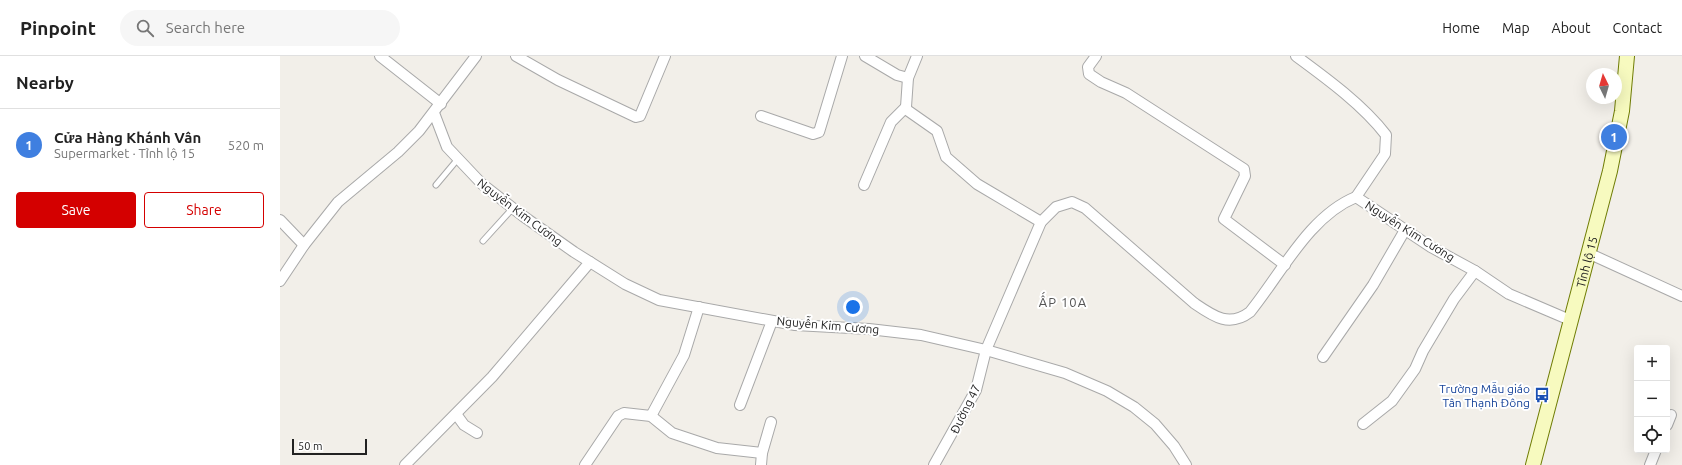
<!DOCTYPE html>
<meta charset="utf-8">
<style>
body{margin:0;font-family:Ubuntu,sans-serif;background:#f6f6f6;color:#222}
.controls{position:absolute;right:12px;bottom:12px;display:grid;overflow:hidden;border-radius:4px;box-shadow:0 4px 16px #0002}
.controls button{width:36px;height:36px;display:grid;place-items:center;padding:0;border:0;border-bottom:1px solid #e0e0e0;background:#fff;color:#222;font:20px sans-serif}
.compass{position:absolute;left:1306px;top:12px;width:36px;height:36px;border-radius:50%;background:#fff;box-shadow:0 4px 16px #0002;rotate:355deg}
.scale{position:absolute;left:12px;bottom:10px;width:75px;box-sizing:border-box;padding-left:4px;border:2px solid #222;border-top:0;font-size:11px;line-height:14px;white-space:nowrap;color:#222;-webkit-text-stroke:3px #fff;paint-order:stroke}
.you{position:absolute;left:573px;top:251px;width:14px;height:14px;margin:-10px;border:3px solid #fff;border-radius:50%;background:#1a73e8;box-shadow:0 0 0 6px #1a73e833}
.badge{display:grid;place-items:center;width:26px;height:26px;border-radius:50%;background:#d40000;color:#fff;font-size:13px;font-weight:700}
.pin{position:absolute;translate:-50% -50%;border:2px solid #fff;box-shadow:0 1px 4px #0006}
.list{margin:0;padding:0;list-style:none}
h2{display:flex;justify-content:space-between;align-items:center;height:52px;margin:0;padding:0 16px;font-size:17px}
h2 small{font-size:13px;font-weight:400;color:#767676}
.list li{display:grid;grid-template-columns:26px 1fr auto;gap:12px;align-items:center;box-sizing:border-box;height:72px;padding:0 16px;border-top:1px solid #e0e0e0}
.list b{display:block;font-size:15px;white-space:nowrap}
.list p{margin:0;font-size:13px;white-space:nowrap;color:#767676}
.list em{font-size:13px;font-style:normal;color:#767676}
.actions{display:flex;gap:8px;padding:12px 16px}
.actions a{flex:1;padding:9px 0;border:1px solid #d40000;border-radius:4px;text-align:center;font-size:14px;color:#d40000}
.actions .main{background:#d40000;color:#fff}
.icon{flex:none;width:22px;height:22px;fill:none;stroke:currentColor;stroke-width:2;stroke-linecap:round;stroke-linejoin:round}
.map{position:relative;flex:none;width:1402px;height:409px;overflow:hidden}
header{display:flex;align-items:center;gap:24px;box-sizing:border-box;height:56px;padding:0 20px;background:#fff;border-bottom:1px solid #e0e0e0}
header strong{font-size:19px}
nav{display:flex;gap:22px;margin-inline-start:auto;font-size:14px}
.search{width:280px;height:36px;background:#f6f6f6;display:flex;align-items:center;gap:10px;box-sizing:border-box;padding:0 14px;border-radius:22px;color:#767676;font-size:15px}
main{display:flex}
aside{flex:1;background:#fff}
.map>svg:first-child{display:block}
</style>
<header>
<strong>Pinpoint</strong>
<div class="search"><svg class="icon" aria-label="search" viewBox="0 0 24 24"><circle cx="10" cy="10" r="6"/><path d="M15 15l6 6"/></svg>Search here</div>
<nav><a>Home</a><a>Map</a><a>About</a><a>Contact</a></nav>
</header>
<main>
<aside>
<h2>Nearby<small></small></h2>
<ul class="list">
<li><span class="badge" style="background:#3f7fe0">1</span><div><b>Cửa Hàng Khánh Vân</b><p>Supermarket · Tỉnh lộ 15</p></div><em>520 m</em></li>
</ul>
<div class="actions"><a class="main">Save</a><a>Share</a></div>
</aside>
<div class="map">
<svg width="1402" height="409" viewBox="0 0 1402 409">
<rect width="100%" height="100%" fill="#f2efe9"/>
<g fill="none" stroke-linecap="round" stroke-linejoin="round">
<defs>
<g id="service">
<path d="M156 129 177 104"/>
<path d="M203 185 233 152"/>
</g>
<g id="minor">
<path d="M100 0 161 48"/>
<path d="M236 0 278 24 356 61 360 60 385 0"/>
<path d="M585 0 617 19 628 22"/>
<path d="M637 0 628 22 626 51 627 54 657 75 666 101 697 128 761 166"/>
<path d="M816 0 808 11 809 18 821 26 846 37 964 113 965 120 944 163 1005 209"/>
<path d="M1016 0C1046 22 1083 49 1106 79L1105 98 1076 141 1151 191 1195 215 1229 238 1290 264"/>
<path d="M154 57 167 91 202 128 243 160 294 196 345 228 379 244 515 269 589 273 641 279 706 294 785 317 827 335 854 351 875 368 894 390 906 409"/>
<path d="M481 60 533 78 539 76 562 0"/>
<path d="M584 129 611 66 626 51"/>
<path d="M0 164 24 189"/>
<path d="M1308 197 1402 240"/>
<path d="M0 225 24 189 58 146 118 96 139 75 196 0"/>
<path d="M1043 301 1093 229 1125 174"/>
<path d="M460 349 492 265"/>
<path d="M176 358 184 369 197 377"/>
<path d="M371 360 404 299 419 251"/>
<path d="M1083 368 1112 345 1135 313 1143 295 1174 243 1195 215"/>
<path d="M1387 369 1391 359"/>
<path d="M125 409 212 321 310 206"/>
<path d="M305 409 338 360 344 357 371 360 392 377 437 392 482 397"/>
<path d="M481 409 482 397 491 366"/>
<path d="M654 409 696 334 706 294 761 166 776 151 792 146 805 152 914 247C933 260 949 272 970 256 1001 218 1029 160 1076 141"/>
<path d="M1370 409 1376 394"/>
</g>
<g id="secondary">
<path id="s1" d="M1253 409 1330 115 1342 55 1347 0"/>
</g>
</defs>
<use href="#service" stroke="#a9a9a9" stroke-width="7"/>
<use href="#minor" stroke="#a9a9a9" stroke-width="12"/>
<use href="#secondary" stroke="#707d05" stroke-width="16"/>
<use href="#service" stroke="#fff" stroke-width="5"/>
<use href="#minor" stroke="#fff" stroke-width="10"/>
<use href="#secondary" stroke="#f7fabf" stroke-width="14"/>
</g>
<defs>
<symbol id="bus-bare" viewBox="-9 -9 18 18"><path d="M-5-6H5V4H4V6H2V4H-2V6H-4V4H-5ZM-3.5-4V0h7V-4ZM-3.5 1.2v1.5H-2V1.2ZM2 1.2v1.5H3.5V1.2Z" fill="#1a4fb4" stroke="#fff" stroke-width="2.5" paint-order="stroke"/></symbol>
</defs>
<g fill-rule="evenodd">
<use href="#bus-bare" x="1251" y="328" width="22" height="22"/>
</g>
<g text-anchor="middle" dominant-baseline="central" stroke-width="4" stroke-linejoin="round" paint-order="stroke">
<g font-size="12" fill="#222" stroke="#fff">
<text transform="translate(240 156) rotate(37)">Nguyễn Kim Cương</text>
<text transform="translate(1130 175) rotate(32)">Nguyễn Kim Cương</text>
<text stroke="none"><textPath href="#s1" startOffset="210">Tỉnh lộ 15</textPath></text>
<text transform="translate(548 269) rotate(5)">Nguyễn Kim Cương</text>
<text transform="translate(685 353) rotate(-64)">Đường 47</text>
</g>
<g font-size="12" fill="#164399" stroke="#fff" text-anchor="end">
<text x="1250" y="332">Trường Mẫu giáo<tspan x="1250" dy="14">Tân Thạnh Đông</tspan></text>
</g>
<g font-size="13" letter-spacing="1" fill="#555" stroke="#fff">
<text x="783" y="246">ẤP 10A</text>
</g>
</g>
</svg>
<div class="controls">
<button>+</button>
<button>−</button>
<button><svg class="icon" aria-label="locate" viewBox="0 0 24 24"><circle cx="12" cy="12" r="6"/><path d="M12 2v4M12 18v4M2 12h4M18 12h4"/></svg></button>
</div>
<svg class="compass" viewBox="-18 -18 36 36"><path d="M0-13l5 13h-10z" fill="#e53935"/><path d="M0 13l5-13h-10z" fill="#767676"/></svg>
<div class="scale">50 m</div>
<div class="you"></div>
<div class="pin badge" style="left:1334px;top:81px;background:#3f7fe0">1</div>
</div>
</main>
